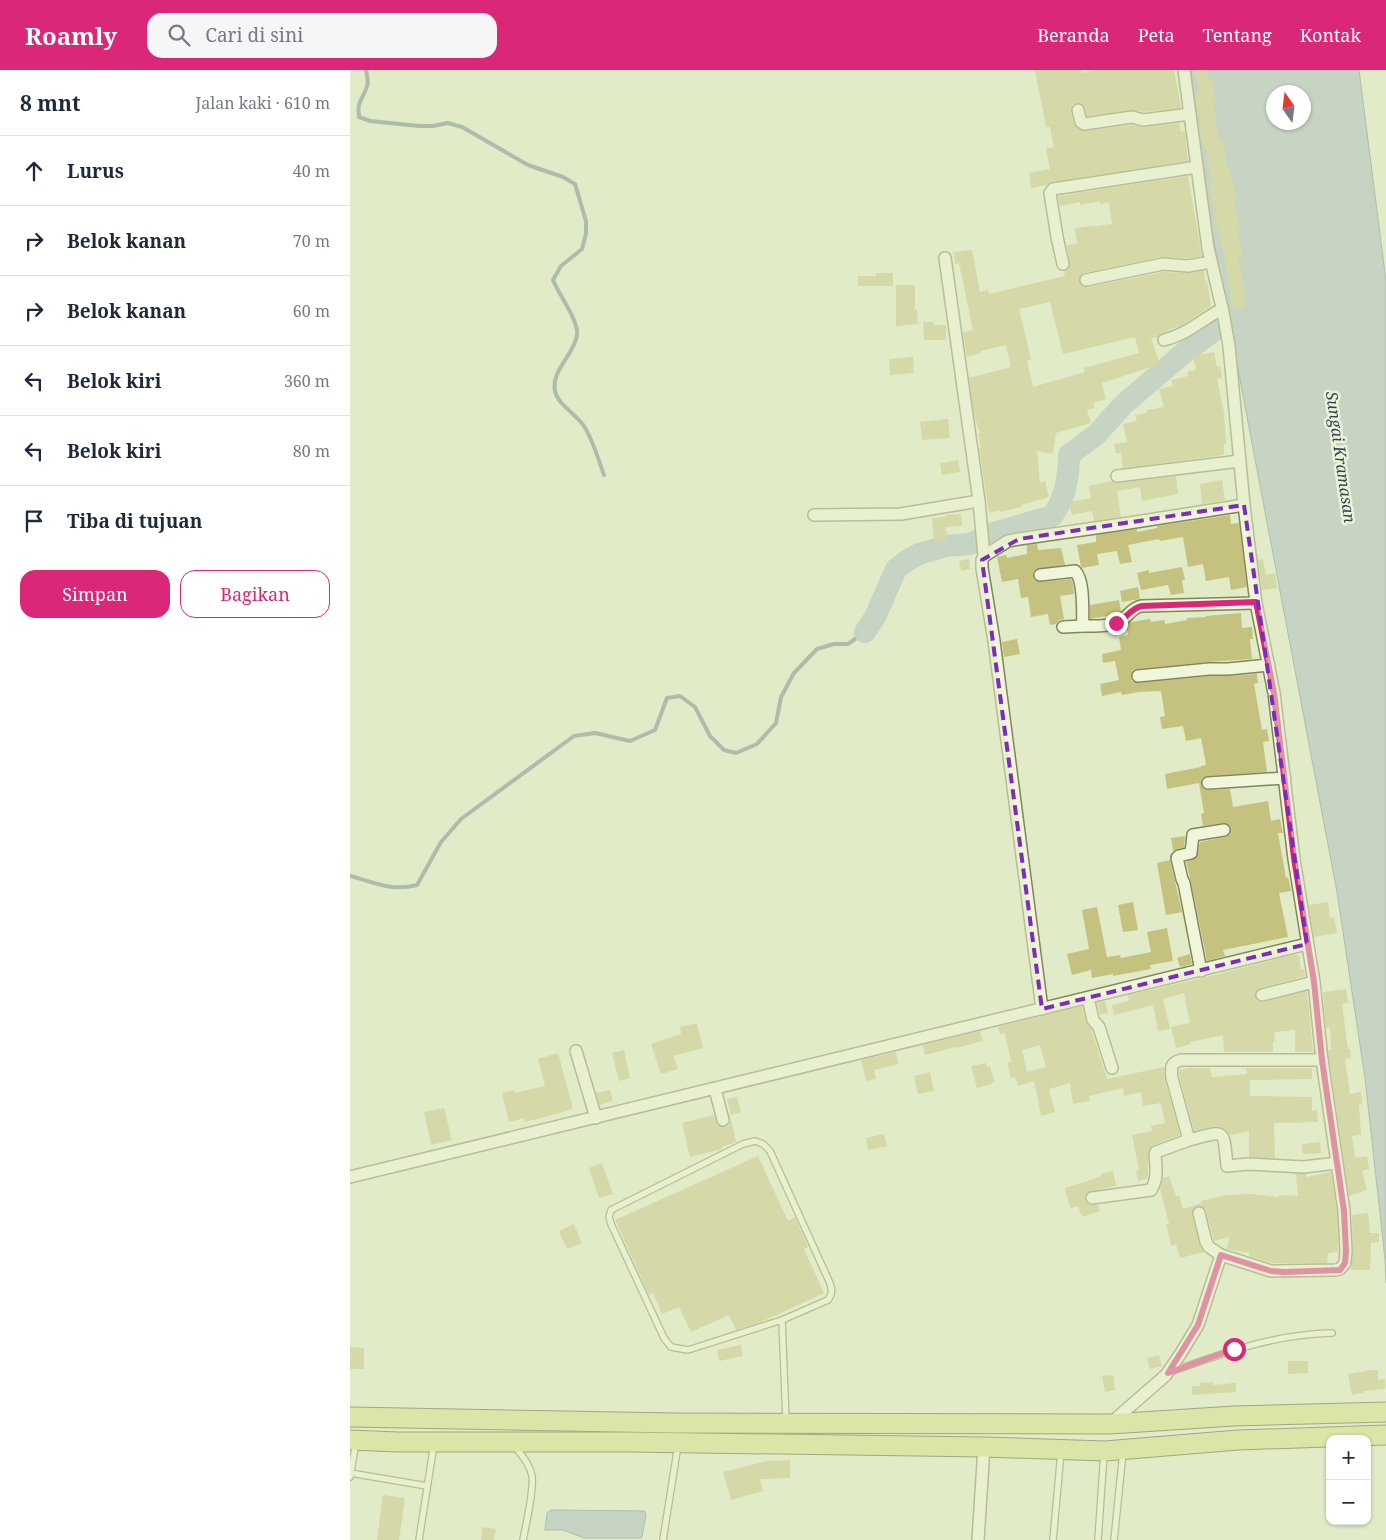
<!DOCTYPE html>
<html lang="id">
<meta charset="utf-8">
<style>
body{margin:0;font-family:"Noto Serif",serif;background:#f6f6f7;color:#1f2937}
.controls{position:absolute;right:15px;bottom:15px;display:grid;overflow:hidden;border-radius:10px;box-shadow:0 1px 4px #0004}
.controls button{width:45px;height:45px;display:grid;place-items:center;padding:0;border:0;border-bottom:1px solid #e0e1e3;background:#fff;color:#1f2937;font:25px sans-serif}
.compass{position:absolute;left:916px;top:15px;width:45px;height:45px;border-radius:50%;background:#fff;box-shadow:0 1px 4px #0004;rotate:346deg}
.stop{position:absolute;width:15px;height:15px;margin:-11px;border:4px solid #db2777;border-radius:50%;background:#fff}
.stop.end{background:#db2777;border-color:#fff;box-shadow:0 1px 5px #0008}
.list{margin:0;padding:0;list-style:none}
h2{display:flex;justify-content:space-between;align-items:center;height:65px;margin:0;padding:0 20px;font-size:21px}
h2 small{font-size:16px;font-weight:400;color:#747a83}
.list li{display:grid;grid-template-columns:32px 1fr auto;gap:15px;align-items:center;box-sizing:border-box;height:70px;padding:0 20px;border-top:1px solid #e0e1e3}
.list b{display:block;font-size:19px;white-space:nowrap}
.list em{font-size:16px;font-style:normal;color:#747a83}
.actions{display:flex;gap:10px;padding:15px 20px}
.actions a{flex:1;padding:11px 0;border:1px solid #db2777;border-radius:15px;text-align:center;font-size:18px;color:#db2777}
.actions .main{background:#db2777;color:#fff}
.icon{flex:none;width:28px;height:28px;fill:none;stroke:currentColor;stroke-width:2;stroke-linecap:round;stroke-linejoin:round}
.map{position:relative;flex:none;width:1036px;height:1470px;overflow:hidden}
header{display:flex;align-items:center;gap:30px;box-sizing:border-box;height:70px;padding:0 25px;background:#db2777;color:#fff}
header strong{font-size:24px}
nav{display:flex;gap:28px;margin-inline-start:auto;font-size:18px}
.search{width:350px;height:45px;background:#f6f6f7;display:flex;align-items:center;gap:12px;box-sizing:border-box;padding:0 18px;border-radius:15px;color:#747a83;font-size:19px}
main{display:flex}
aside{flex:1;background:#fff}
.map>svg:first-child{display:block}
</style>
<header>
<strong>Roamly</strong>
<div class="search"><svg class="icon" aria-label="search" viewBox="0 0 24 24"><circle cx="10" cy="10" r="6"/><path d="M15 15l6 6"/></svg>Cari di sini</div>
<nav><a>Beranda</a><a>Peta</a><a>Tentang</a><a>Kontak</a></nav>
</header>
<main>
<aside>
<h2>8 mnt<small>Jalan kaki · 610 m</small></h2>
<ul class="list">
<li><svg class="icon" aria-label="ahead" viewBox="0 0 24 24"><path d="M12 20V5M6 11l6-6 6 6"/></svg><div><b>Lurus</b></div><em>40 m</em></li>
<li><svg class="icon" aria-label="right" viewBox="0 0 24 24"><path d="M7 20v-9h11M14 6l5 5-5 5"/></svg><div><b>Belok kanan</b></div><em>70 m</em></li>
<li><svg class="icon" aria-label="right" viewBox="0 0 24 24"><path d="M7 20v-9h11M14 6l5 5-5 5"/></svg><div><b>Belok kanan</b></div><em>60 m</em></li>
<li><svg class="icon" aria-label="left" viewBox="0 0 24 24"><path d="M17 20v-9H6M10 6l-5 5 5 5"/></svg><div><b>Belok kiri</b></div><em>360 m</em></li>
<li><svg class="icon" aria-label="left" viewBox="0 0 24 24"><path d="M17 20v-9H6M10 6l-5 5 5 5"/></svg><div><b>Belok kiri</b></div><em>80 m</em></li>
<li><svg class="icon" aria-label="arrive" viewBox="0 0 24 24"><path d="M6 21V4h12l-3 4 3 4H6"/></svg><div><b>Tiba di tujuan</b></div></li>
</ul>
<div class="actions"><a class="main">Simpan</a><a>Bagikan</a></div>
</aside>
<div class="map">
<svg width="1036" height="1470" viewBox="0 0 1036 1470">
<rect width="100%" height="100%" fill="#e2ebc7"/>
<g fill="#a8b9bf" stroke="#6f848c" fill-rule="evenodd">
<path d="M841 0H1009L1036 211V1213L1035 1189 1015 1008 987 822 853 114ZM924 22H954V52H924Z"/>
<path d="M201 1440 294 1441 296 1444 292 1467 291 1468H234L213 1460H195L197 1443Z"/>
</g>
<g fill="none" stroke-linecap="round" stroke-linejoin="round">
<g stroke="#6f848c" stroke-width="4">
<path d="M16 0C21 20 14 19 9 35 8 38 9 43 9 47L20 51 69 56H83L98 53 112 57 178 95 213 107 225 114 236 151V164L232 179 211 196 203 210C209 225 229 251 227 265 224 285 201 300 205 321 208 335 226 344 234 356 243 370 248 389 254 405"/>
<path d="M0 806C24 812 42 822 67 815L91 772 111 749 224 666 245 663 280 671 305 660 317 628 330 626 345 637 360 666 374 680 386 683 407 674 426 653 431 627 444 603 467 579 484 574H498L515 562"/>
</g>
<path stroke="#a8b9bf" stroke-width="22" d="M515 562 525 547 546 499 558 490 569 484 596 476 620 474 640 464 702 446C715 430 719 405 719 385L747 364 773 335 835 282 865 260 899 252"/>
</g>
<g fill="#c5c280" fill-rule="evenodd">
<path d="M685 0H731V3L748 0H824L831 38 794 42 781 40 737 46 734 35 727 33 722 35 721 42 724 54 727 58 734 61 782 55 794 57 829 53 831 62 835 61 838 91 702 112 696 115 681 118 679 103 700 99 696 79 704 77 700 57H696Z"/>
<path d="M845 0H857L859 10 862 9 866 32 863 33 869 70 872 69 877 98 880 97 886 129H884L890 159H887L892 187 888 188 895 223 893 224 896 236 883 239 875 190 869 163H868L859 117H861V114H862L856 78H854L850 58H851L848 39H847L845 24H849Z"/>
<path d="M838 106 852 186 838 188 811 187 734 203 731 205 729 211 731 215 738 217 813 202 838 203 854 201 855 211H857L861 236 834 254 811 263 808 267 801 268 810 294 752 313 756 329 743 333 745 338 737 340 741 353 706 363 703 384 687 381 690 413 695 411 699 427 671 435 672 437 650 442V440L639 443 629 379 631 378 628 364 630 363 624 345 619 308 661 297 656 275 631 281V283L617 287 613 263 623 260 609 193 605 194 604 182 622 180 630 222 638 220 639 224 715 206 714 201 718 199 720 193 717 175 727 174 725 158 762 154 759 132 750 134V131L730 135V132L710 136 708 126ZM700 232 713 284 785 267 789 283 734 298 735 302 683 317 677 291 681 290 669 239Z"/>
<path d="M526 203H543V216H508V206H526Z"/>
<path d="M546 215H565V240L567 239 568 254 546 256Z"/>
<path d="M573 252H583L584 255H596V270H574Z"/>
<path d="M864 282 867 297 870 296 872 308 867 309 874 342 876 374H874V385L773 398 771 383H766L764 374 777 372 773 354 787 351 785 345 797 343V340L814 337 809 319 823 316 821 310 838 306 837 302 846 300 843 286Z"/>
<path d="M563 287 564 303 540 305 539 289Z"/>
<path d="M598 349 600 368 572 370 570 352Z"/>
<path d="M608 390 610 402 592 405 590 393Z"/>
<path d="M826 406 828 424 792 431 790 417 767 421 771 447 744 451 742 441 722 445 719 432 741 428 739 416 762 411 768 413Z"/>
<path d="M872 410 875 430 852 434 850 414Z"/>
<path d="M611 444 612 456 595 457 598 468 584 471 582 448 596 447V445Z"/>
<path d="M880 445 881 454 889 453 897 517 881 520 879 507 856 511 853 494 838 497 833 467 810 471 809 469 778 475 782 492 770 494 767 481 747 484 749 495 732 498 731 497 727 475 746 472V465L787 459V462L807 458V456Z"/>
<path d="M687 474 688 480 711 478 715 495 686 499 683 502 684 510 691 512 721 509 723 514 724 524 710 526 714 549 709 550 706 554 700 555 698 544 681 547 678 527 671 528 668 509 652 512 647 487 656 485 657 488 677 484V475Z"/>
<path d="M619 489 620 499 611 501 609 491Z"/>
<path d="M913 489 916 505 925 503 927 518 912 520 908 490Z"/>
<path d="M832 497 835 510H832L834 523 821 525 818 515 791 520 787 503 799 500V503Z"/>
<path d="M788 517 790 529 772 532 770 521Z"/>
<path d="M769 530 771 541 768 544 740 549V535Z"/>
<path d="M891 543 892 558 902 557 903 569H900L902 589 858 592 787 599 783 600 781 606 782 611 789 613 859 606H879L907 604 908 613 904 614 912 660 917 659 919 671 913 672 917 702 858 706 852 709 851 714 854 719 858 720 880 719 883 737 918 731 921 751 930 749 933 763H928L936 808 938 807 941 821 929 823 938 867 873 880 875 886 857 891 841 812 836 792 847 787 850 772 876 767 881 763V758L879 755 873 753 853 756 851 744 854 743 849 713 817 719 815 704 851 697V696L856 695 851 668 836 671 833 656 812 659 810 647 815 646 811 621 789 622 772 625 771 622 752 626 750 614 769 610 765 591 753 593 752 584 771 580 769 567 778 565 776 556 781 552 800 549 801 552 814 550 815 554 837 550V548L856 547V546Z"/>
<path d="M667 569 670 584 654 587 652 572Z"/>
<path d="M835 766 834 777 823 781 821 768Z"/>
<path d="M820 790 832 842 816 845 807 793Z"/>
<path d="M783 832 788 860 773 862 768 835Z"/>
<path d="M978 832 980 848 984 847 987 863 964 867 959 835Z"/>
<path d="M747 837 757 887 770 885 771 888 801 882 797 862 817 858 823 891 800 895 801 899 763 906V904L742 908 741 900 722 905 717 884 739 879 732 840Z"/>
<path d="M840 884 842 894 830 897 827 888Z"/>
<path d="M942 885H949L951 900 954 899 955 906 910 918 905 922V926L907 931 913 932 957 921 963 982H945V960L924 962 925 971 923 972V982H874L873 965 840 972V974L826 978 821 957 840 953 834 923 813 929 820 959 808 961 803 935 764 945 762 935 779 931 778 925 853 908Z"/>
<path d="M996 919 998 933 992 934 998 979H1000L1001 988 995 989 1000 1024 1011 1022 1012 1033 1009 1034 1011 1065 1002 1066 1005 1088 1017 1086 1019 1099 1012 1101 1017 1120 999 1126 979 989 978 980H981L980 957 976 958 973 922Z"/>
<path d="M755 931 758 943 750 945 747 933Z"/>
<path d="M732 936 736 952 742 961 757 1009 814 997 815 1010 830 1065 803 1075 799 1079 798 1084V1108L788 1111 786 1101 789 1100 782 1065 802 1061 801 1056 815 1053 811 1033 793 1036 791 1022 774 1026 773 1018 739 1026 740 1031 723 1034 720 1013 699 1019 705 1042 691 1046 684 1011 668 1016 665 1007 661 1008 657 993 661 992 655 963 650 964 648 957ZM690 975 696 997 677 1002 672 980Z"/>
<path d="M347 953 353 978 323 986 328 999 311 1004 301 974 331 964 330 957Z"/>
<path d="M630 961 633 971 607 978 606 977 575 985 573 975Z"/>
<path d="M274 980 280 1008 269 1011 262 983Z"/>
<path d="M546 982 548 994 524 1000 526 1009 516 1011 511 990Z"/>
<path d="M208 983 223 1039 184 1050V1049L175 1052 174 1048 159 1052 152 1023 164 1020 165 1023 195 1016 188 989Z"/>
<path d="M636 993 637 997H640L645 1012H641L642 1014 627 1018 621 996Z"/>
<path d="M840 998H860L862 1007 897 1004 896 998H962V1009L900 1010V1026L962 1027V1041L967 1040 968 1052 924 1053 925 1088 899 1087V1061L880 1065 873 1058 866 1056 844 1061 829 1004V1000Z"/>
<path d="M580 1002 584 1021 568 1024 564 1006Z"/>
<path d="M260 1020 263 1031 250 1035 246 1023Z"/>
<path d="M387 1027 391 1042 381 1045 377 1029Z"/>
<path d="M94 1038 102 1070 81 1075 74 1042Z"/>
<path d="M379 1041 386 1072 372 1077V1079L340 1087 332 1053 364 1045 367 1055 374 1057 378 1056 380 1052Z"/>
<path d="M534 1064 537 1076 518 1080 516 1068Z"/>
<path d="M970 1072 971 1083 953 1084 952 1074Z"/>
<path d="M408 1086 438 1151 445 1147 458 1177 454 1179 474 1223 411 1252 386 1260 379 1245 341 1262 329 1237 312 1244 303 1223 299 1225 265 1150Z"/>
<path d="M252 1093 263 1124 249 1128 239 1098Z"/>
<path d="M763 1101 766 1116 741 1121 735 1126 736 1133 740 1135H748L750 1141 732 1147 728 1136 720 1138 715 1118 735 1112 751 1106V1104Z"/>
<path d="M981 1102 987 1142 988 1181V1182L978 1183 977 1193H922L899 1186 900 1183 877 1179 879 1167 864 1171 856 1141 854 1138 851 1136 844 1137 842 1144 849 1174 854 1182 830 1188 826 1174 821 1176 816 1154H819L810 1119 813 1108 819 1106 826 1126 829 1125 833 1139 852 1133 851 1131 876 1125 900 1124 929 1127V1125L948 1126 946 1104H956V1107Z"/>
<path d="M1018 1143 1020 1163H1029V1172L1021 1173 1020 1200H1001L1003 1182 1002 1145Z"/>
<path d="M224 1154 232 1173 217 1179 209 1161Z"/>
<path d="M391 1275 393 1286 369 1291 367 1280Z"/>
<path d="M0 1277 14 1278V1299H0Z"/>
<path d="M809 1285 812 1296 800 1299 797 1288Z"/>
<path d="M938 1291H958V1303L938 1304Z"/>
<path d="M1017 1300H1028V1310L1035 1309V1319L1013 1321 1014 1323 1002 1325 998 1304 1017 1301Z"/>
<path d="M763 1305 765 1320 755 1322 752 1306Z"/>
<path d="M863 1312V1315L886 1313V1322L842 1325V1316H850L849 1313Z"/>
<path d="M440 1390V1408L410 1409 413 1421 381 1430 373 1402 417 1391Z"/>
<path d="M33 1425 55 1428 49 1470H27Z"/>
<path d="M133 1457 146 1459 144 1470H131Z"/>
</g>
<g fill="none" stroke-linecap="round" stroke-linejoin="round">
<defs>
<g id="service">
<path d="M405 1071 413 1074 420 1081 479 1211C482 1218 483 1223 478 1230L432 1250 338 1280 321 1277 314 1268 261 1154 259 1147 261 1140 393 1074Z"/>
<path d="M432 1250 436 1351"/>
<path d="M820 1302C873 1283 925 1264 982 1263"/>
<path d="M164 1375C171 1385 180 1394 182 1406 184 1421 176 1454 173 1470"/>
<path d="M0 1403 77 1416"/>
<path d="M0 1407 6 1372"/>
<path d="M69 1470 84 1374"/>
<path d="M313 1470 328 1375"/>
<path d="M703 1470 711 1382"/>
<path d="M748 1470 754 1383"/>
<path d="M764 1470 773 1382"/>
</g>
<g id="minor">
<path d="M834 0 858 178 873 242 879 276 894 435 906 533 924 623 944 789 964 912 972 990 994 1141 996 1181 995 1193 990 1199 985 1200 921 1201 871 1185 859 1177 856 1172 849 1143"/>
<path d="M728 40 731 52 734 54 782 47 793 50 840 44"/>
<path d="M595 188 629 431 634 486 632 490V498L644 571 692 939"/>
<path d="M713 194 707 167 700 123 703 119 847 97"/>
<path d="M736 210 813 194 838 196 861 192"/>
<path d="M814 270C838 264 851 250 872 239"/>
<path d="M767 406 890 391"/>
<path d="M464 445 551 444 629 431"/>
<path d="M634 486 658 471 669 469 766 455 894 435"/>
<path d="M690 505 725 501C735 511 732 543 733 556 745 556 762 557 772 550 779 545 782 538 791 536L906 533"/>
<path d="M713 557 733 556"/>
<path d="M788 606 859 599H878L919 595"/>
<path d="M858 713 935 708"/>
<path d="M851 901 834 813 832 809 827 788 829 786 841 783 843 765 874 760"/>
<path d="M912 925 964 912"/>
<path d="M738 928 743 950 749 957 762 998"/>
<path d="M226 981 246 1048"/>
<path d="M365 1019 373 1050"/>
<path d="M839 1070C877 1060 873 1058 877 1096L898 1094 954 1097 987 1093"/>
<path d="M0 1107 957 874"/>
<path d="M742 1128 801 1120C808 1109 806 1097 805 1084L806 1082 839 1070 822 1008C821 998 820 993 831 990H972"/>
<path d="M761 1353 816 1305 831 1283 848 1255 871 1185"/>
<path d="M628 1470 634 1377"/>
</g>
<g id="trunk">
<path d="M0 1347 324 1353 760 1354 884 1346 1036 1342"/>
<path d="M0 1370 48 1372H281L634 1377 755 1381 888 1370 1036 1365"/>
</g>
</defs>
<use href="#service" stroke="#82855e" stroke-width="8"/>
<use href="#minor" stroke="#82855e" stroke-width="14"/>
<use href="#trunk" stroke="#535332" stroke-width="21"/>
<use href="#service" stroke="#eff6da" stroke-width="5.5"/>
<use href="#minor" stroke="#eff6da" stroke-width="11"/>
<use href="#trunk" stroke="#d0de81" stroke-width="19"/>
</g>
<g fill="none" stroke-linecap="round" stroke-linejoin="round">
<path stroke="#db2777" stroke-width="6" d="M766 553C776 549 781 538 792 536L906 532 924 623 944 788 964 912 972 990 994 1141 996 1181 995 1193 990 1200 934 1202 921 1201 871 1185 848 1255 818 1303 884 1279"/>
</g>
<path d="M0 0H1036V1470H0ZM894 435 957 874 692 939 632 490 669 469Z" fill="#e2ebc7" fill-opacity=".55" fill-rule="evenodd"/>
<path fill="none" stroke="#7b2cbf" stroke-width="4" stroke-dasharray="10 6" stroke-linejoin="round" d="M894 435 957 874 692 939 632 490 669 469Z"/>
<g text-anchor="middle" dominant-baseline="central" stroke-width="5" stroke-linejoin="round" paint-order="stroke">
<g font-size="16" font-style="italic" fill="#314455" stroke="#ecf3d6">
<text transform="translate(991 387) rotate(82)">Sungai Kramasan</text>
</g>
</g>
</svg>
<div class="controls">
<button>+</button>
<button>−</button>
</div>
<svg class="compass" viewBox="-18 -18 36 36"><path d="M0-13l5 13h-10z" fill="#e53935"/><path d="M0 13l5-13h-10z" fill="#747a83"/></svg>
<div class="stop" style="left:884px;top:1279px"></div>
<div class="stop end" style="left:766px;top:553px"></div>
</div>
</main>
